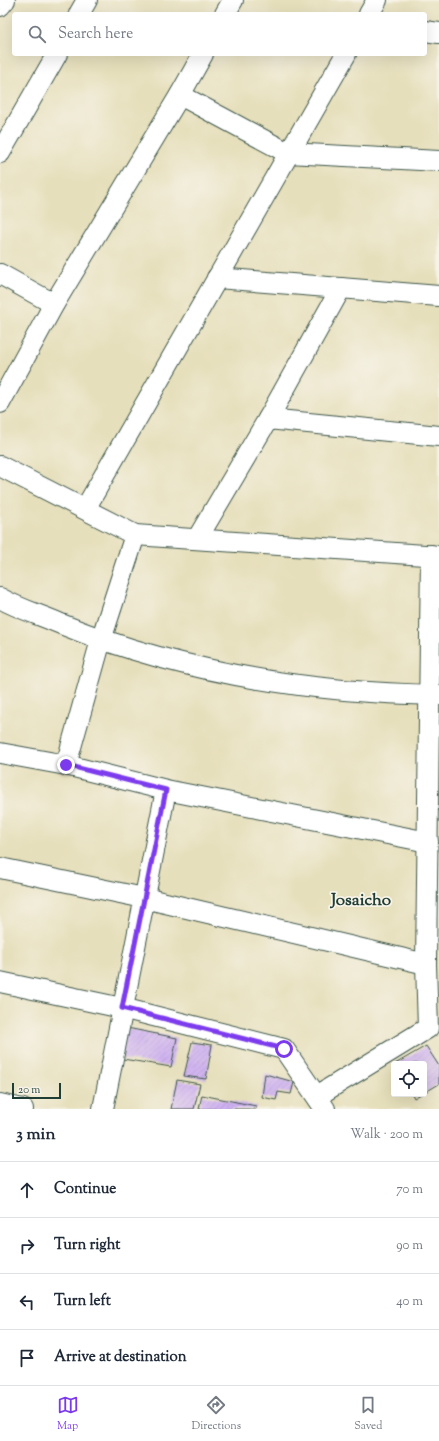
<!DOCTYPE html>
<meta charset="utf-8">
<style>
body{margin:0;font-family:"Sorts Mill Goudy",serif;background:#f6f6f7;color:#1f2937}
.controls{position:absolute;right:12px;bottom:12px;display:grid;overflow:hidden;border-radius:4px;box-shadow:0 4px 16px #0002}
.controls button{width:36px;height:36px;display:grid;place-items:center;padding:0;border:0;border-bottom:1px solid #e0e1e3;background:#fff;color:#1f2937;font:20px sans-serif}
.scale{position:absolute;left:12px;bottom:10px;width:49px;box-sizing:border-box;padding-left:4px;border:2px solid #1f3d34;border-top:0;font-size:11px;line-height:14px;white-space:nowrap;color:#1f3d34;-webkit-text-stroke:3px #f7f3e8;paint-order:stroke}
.stop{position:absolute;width:12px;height:12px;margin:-9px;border:3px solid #7c3aed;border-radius:50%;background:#fff}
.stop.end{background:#7c3aed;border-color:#fff;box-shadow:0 1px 4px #0008}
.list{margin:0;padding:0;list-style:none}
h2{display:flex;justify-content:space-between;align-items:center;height:52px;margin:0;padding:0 16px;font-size:17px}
h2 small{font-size:13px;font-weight:400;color:#747a83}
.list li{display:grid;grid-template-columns:26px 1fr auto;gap:12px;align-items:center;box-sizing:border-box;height:56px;padding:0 16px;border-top:1px solid #e0e1e3}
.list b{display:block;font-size:15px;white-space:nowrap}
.list em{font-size:13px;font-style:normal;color:#747a83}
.icon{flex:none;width:22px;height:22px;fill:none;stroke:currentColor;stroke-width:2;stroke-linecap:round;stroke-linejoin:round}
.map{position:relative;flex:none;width:439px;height:1109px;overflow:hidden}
.search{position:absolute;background:#fff;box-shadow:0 4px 16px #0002;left:12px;right:12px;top:12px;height:44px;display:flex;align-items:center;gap:10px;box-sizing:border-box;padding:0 14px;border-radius:4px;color:#747a83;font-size:15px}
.sheet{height:276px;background:#fff}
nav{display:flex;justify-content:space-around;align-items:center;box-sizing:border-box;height:56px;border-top:1px solid #e0e1e3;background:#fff;font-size:11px;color:#747a83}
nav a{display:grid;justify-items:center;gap:2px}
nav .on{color:#7c3aed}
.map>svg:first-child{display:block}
</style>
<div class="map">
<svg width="439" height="1109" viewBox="0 0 439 1109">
<defs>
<pattern id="building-hatch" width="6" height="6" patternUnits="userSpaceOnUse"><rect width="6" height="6" fill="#cfb1f2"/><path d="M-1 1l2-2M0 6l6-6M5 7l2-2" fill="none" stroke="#a791c5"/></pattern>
</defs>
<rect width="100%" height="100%" fill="#f7f3e8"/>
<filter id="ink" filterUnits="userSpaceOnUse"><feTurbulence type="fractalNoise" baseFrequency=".025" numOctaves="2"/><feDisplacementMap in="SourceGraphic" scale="8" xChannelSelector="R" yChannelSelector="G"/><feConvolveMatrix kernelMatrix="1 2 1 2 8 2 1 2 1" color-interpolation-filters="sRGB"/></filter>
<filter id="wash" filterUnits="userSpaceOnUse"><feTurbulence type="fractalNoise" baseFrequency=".012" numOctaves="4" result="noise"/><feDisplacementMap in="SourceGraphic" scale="16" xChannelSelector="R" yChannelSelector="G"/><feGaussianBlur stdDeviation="0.9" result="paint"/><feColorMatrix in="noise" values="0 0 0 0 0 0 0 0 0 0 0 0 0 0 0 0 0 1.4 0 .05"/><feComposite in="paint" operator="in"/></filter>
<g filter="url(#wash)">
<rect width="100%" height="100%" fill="#e6dfbb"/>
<g id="blocks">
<g fill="url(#building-hatch)">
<path d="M122 1027 177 1038 171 1067 117 1058Z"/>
<path d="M192 1042 212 1045 206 1079 184 1076Z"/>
<path d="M426 1046 439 1066V1084L424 1093V1064H395Z"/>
<path d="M265 1074 294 1082 291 1094 278 1092 276 1100 262 1097Z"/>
<path d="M177 1080 200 1084 194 1109H171Z"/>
<path d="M412 1094H421L414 1098Z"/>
<path d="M202 1095 256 1106V1109H199Z"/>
</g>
</g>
</g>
<g filter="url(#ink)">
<use href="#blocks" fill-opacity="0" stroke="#3d5548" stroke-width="1"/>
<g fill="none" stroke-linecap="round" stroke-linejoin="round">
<defs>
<g id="minor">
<path d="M0 6 5 0"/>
<path d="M79 14 87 0"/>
<path d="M225 14 233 0"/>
<path d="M369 14 377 0"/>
<path d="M425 31 439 33"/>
<path d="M180 95 288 153 439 161"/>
<path d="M0 153 57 54"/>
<path d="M0 274 54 304"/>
<path d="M217 278 439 296"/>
<path d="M0 403 54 304 180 95 203 54"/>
<path d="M268 419 439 436"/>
<path d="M0 466 135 535 439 556"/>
<path d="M85 509 346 54"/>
<path d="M197 539 268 419 341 288"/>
<path d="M0 598C19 609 41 615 61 624 182 673 309 693 439 695"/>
<path d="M0 753 66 765 166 790 428 842"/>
<path d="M66 765 101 640 135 535"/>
<path d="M0 868 144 898 426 964"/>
<path d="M0 982 122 1008 284 1049 325 1109"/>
<path d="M317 1096 428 1028 426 964 431 555"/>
<path d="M0 1104 23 1109"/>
<path d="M103 1109 166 790"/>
</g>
</defs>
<use href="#minor" stroke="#3d5548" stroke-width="22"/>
<use href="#minor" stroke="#fff" stroke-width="20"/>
</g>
</g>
<g fill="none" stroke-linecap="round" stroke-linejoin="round" filter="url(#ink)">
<path stroke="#7c3aed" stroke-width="5" d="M66 765 166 790 122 1008 284 1049"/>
</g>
<g text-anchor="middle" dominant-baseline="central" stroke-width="3.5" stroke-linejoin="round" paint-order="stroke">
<g font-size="17" font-weight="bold" fill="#1f3d34" stroke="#f7f3e8">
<text x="361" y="901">Josaicho</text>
</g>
</g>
</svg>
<div class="controls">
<button><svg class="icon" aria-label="locate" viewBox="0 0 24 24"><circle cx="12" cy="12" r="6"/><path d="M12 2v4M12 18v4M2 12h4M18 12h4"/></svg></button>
</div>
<div class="scale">20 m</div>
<div class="stop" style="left:284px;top:1049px"></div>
<div class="stop end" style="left:66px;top:765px"></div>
<div class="search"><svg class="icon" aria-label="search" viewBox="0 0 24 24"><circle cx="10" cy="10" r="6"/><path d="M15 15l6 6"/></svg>Search here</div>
</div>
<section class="sheet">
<h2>3 min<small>Walk · 200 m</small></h2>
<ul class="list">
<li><svg class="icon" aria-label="ahead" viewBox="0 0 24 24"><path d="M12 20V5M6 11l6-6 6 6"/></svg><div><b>Continue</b></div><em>70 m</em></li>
<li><svg class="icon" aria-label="right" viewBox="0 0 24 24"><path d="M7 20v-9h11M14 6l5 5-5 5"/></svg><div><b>Turn right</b></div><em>90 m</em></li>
<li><svg class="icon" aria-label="left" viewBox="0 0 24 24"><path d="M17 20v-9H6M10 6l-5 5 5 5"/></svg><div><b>Turn left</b></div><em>40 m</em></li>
<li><svg class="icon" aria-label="arrive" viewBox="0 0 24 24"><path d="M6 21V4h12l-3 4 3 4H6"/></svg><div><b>Arrive at destination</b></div></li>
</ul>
</section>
<nav>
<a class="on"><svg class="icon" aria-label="map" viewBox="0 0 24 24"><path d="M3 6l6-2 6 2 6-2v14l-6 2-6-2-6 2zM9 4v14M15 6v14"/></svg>Map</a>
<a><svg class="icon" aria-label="directions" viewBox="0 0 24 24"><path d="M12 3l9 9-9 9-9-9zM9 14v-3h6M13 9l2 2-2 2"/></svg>Directions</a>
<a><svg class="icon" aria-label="saved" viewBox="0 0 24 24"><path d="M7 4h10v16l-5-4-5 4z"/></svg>Saved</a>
</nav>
